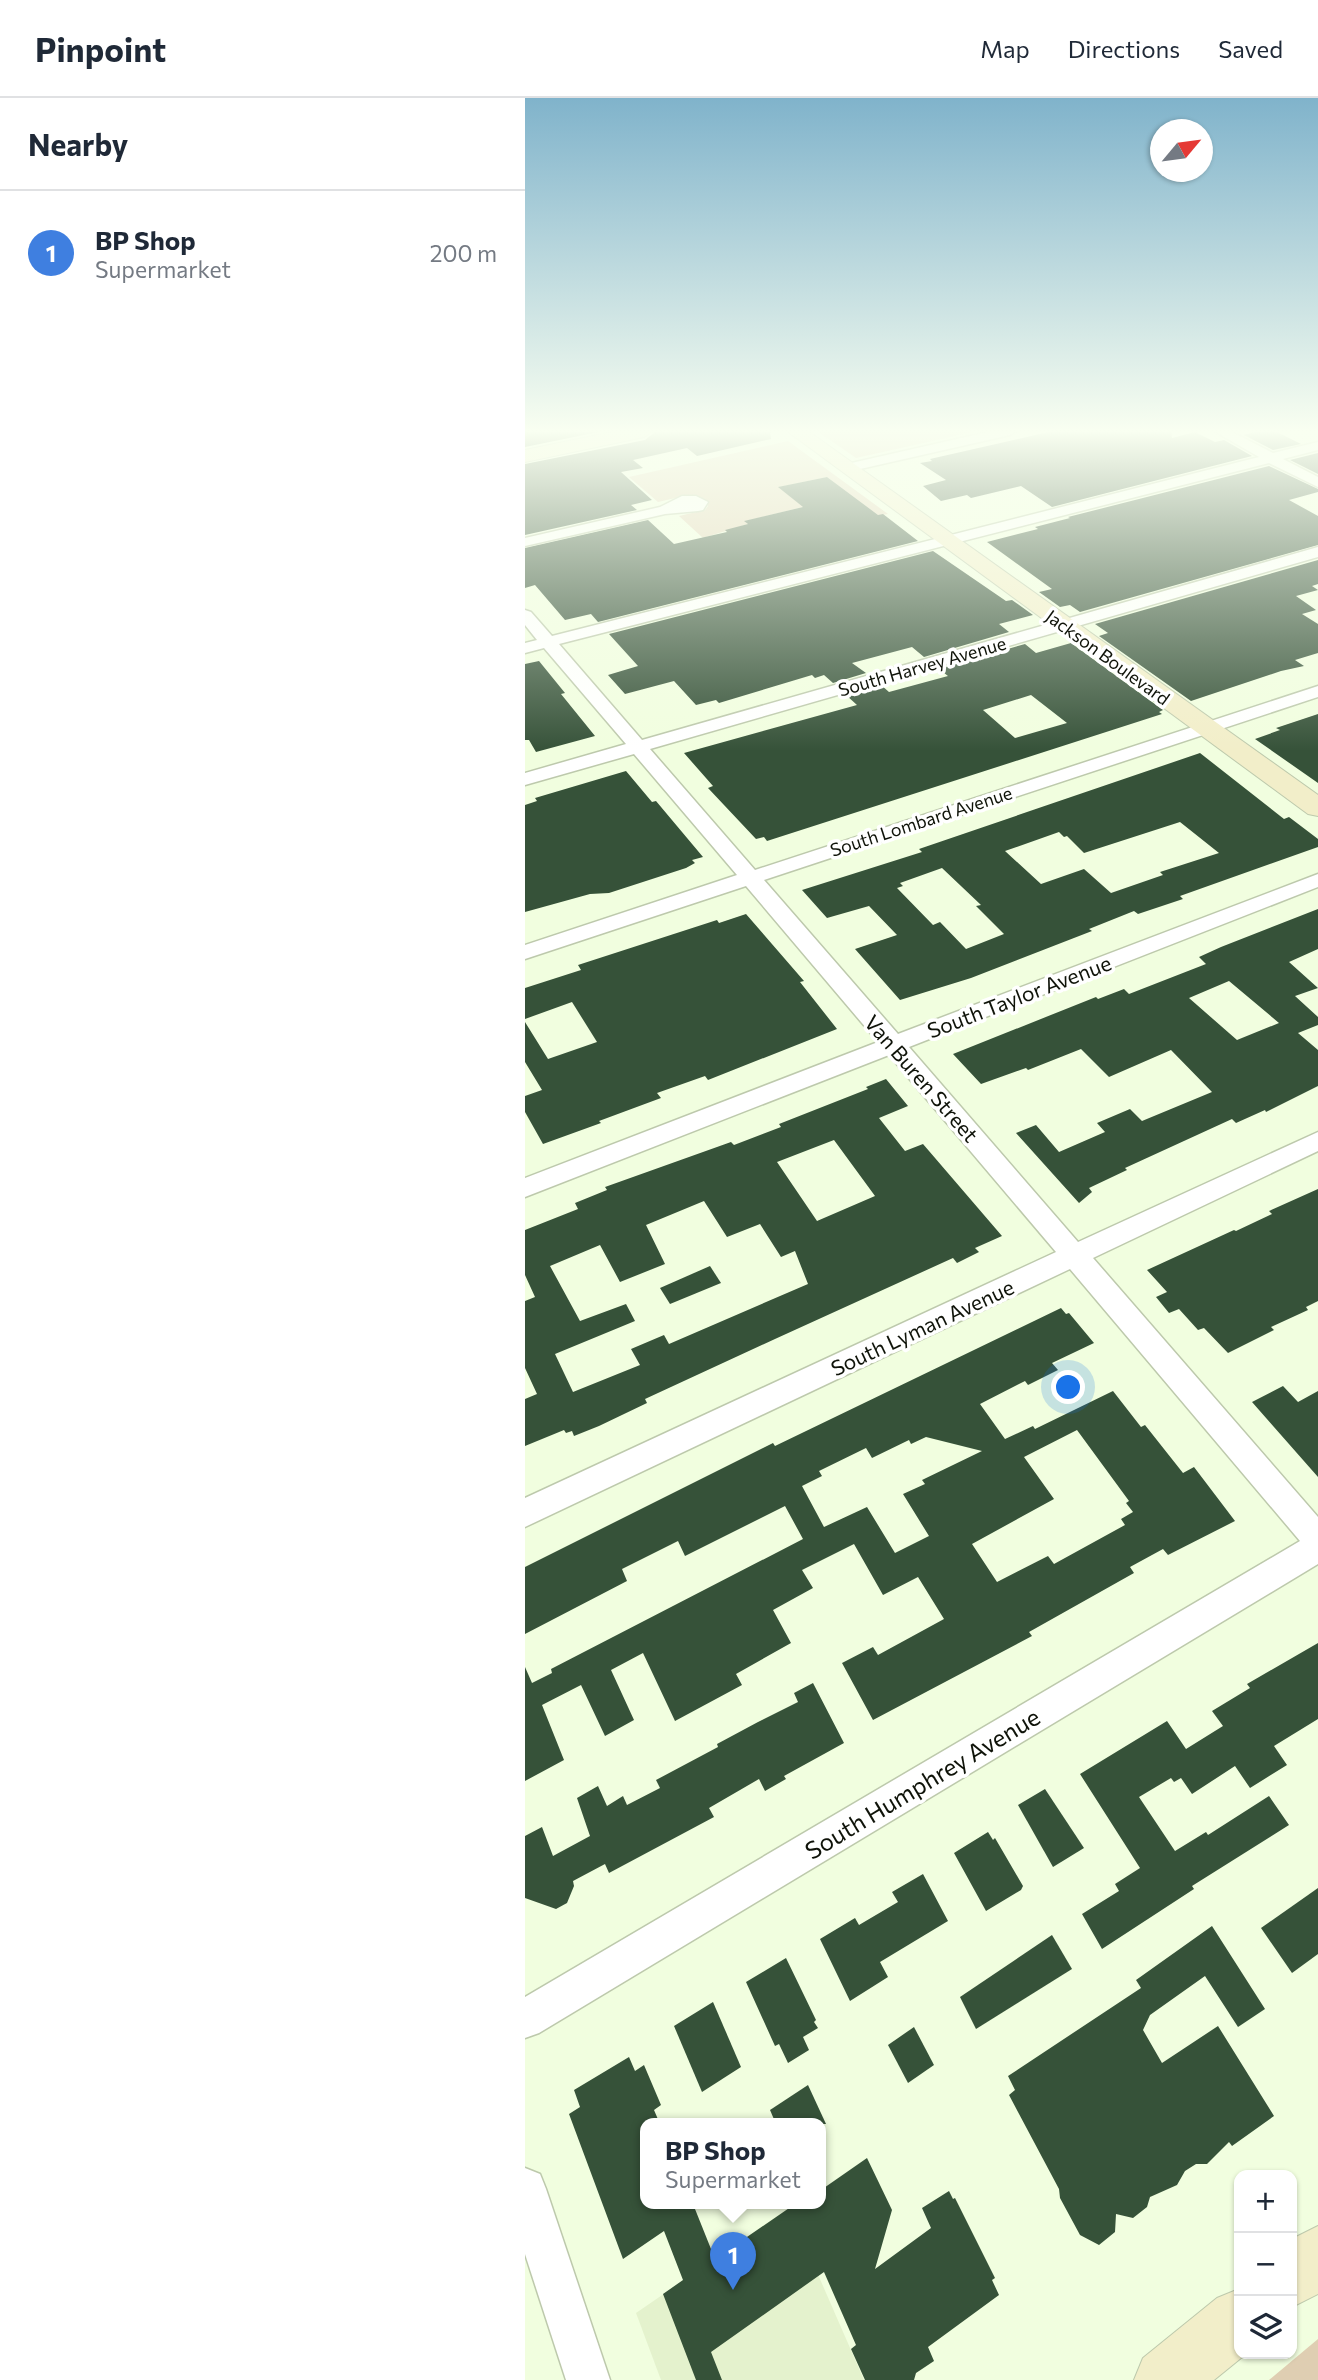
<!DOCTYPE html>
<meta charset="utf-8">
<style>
body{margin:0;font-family:Commissioner,sans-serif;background:#f2f2f3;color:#1f2937}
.controls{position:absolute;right:21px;bottom:21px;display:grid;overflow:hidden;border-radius:14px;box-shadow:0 2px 5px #0004}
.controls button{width:63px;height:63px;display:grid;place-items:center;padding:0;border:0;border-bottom:2px solid #e0e1e3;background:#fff;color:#1f2937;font:35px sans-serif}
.compass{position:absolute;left:625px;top:21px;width:63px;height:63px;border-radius:50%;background:#fff;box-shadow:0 2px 5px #0004;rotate:61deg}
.you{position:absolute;left:544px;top:1290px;width:24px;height:24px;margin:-18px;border:5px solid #fff;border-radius:50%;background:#1a73e8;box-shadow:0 0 0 10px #1a73e833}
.badge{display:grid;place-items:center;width:46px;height:46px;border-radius:50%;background:#ea580c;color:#fff;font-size:23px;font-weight:700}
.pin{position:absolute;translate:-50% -58px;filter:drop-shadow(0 2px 4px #0008)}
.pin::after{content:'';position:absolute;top:37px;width:24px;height:21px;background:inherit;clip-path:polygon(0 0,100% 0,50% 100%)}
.popup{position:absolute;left:115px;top:2020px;width:186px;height:91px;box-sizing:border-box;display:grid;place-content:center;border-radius:14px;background:#fff;filter:drop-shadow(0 2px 5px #0005);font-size:23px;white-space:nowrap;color:#747a83}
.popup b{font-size:26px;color:#1f2937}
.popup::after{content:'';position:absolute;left:50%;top:100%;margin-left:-14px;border:14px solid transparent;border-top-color:#fff}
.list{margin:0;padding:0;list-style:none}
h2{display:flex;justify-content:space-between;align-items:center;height:91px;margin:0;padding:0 28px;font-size:30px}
h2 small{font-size:23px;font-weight:400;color:#747a83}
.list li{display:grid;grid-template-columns:46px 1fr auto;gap:21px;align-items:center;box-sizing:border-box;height:126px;padding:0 28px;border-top:2px solid #e0e1e3}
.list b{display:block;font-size:26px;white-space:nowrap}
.list p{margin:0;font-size:23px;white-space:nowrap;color:#747a83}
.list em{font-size:23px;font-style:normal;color:#747a83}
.icon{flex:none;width:38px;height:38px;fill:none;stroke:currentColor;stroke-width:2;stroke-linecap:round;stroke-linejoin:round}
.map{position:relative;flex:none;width:793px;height:2282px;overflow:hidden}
header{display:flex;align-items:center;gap:42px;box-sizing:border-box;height:98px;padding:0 35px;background:#fff;border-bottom:2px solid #e0e1e3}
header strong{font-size:33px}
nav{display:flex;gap:38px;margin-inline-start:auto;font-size:24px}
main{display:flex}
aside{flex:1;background:#fff}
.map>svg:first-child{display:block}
</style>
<header>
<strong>Pinpoint</strong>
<nav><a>Map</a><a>Directions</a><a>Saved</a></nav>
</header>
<main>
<aside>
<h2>Nearby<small></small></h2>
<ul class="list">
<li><span class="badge" style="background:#3f7fe0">1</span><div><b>BP Shop</b><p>Supermarket</p></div><em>200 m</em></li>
</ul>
</aside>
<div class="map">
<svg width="793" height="2282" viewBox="0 0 793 2282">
<rect width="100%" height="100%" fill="#f1fedf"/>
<path fill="#e4f2cd" d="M264 2110 339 2282H136L111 2215Z"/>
<g fill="#dfceb2">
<path d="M292 333H452L331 360Z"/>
<path d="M263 343 363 416 338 420 345 412 302 379 254 389 276 407 282 408 220 423 223 426 178 440 154 418 180 412 183 408 179 401 159 398 133 404 104 379Z"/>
<path d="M793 2241V2282H744Z"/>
</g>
<g fill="#365239" fill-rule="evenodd">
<path d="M0 333H78L0 349Z"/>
<path d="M131 333H245L246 341 172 358 162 350 108 362 118 370 96 374 127 402 106 407 112 412 0 437V366L120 342Z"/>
<path d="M528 333H646L647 340 670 334 690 344 699 342 727 358 527 409 496 388 446 400 442 397 416 403 398 388 421 382 395 365 407 363 405 361Z"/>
<path d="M734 333H750L776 346 748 352 719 337Z"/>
<path d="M793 355V376L765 362Z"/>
<path d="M744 368 793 391V394L764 402 793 418V447L555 514 545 507 535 509 514 494 527 491 462 444 513 431 510 429 545 420 543 419Z"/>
<path d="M302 379 353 417 358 416 393 443 73 524 66 516 40 522 10 487 0 490V450L123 422 149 446 202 434 200 432 223 426 219 423 278 409 253 389Z"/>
<path d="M408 453 481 503 487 502 508 517 474 526 484 534 399 559 387 549 327 565 341 575 308 585 299 577 290 580 287 577 194 605 191 602 171 607 149 583 100 596 83 577 113 568 84 536Z"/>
<path d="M793 462V486L787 488 793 492 771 498 791 512 777 516 793 526V555L770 562 779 568 756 573 666 603 574 538 583 535 570 526Z"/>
<path d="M546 545 638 612 634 614 637 616 242 743 239 739 231 741 183 690 188 688 159 655 332 607 321 597 356 587 364 594 423 578 414 571 500 546 511 555ZM506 597 542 625 490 640 458 612Z"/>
<path d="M14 563 40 595 36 596 70 638 11 654 4 642H0V566Z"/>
<path d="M793 616V685L730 641 755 632 751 630Z"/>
<path d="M675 655 759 721 764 719 793 741V749L655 798 658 801 613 816 609 813 564 831 567 833 446 880 375 902 330 851 372 837 344 808 302 820 277 792 397 754 394 751ZM655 724 694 755 635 774 638 777 586 795 559 771 516 786 480 753 534 734 539 739 542 738 559 755ZM417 770 456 807 451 808 479 836 441 851 415 824 408 827 372 790 378 788 375 785Z"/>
<path d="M101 673 127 704 131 703 178 759 167 762 170 765 161 770 84 795 65 796 0 814V707L12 703 10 700Z"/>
<path d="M793 811V851L764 864 793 890 770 898 793 919V927L773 935 793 952V988L741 1014 740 1012 711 1025 707 1021 600 1070 602 1072 564 1090 567 1094 554 1105 491 1035 511 1027 534 1054 580 1034 572 1025 605 1011 617 1023 687 994 646 952 584 979 556 951 503 972 501 970 456 986 428 956 571 899 573 901 599 891 604 896 681 866 674 859 696 849ZM704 883 754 925 712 942 664 900Z"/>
<path d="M221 816 279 883 275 884 312 931 183 982 180 978 132 995 136 1000 74 1023 76 1025 18 1046 0 1014V998L17 992 0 964V924L23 961 72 944 47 904 0 921V890L56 872 53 867 192 822 194 825Z"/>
<path d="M361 981 383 1008 354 1020 380 1053 398 1046 477 1138 450 1150 454 1154 432 1165 428 1160 250 1241 120 1301 122 1305 74 1328 49 1338 47 1333 41 1335 39 1332 0 1348V1301L12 1296 0 1270V1203L10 1199 0 1177V1132L53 1111 50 1105 82 1092 80 1089 206 1044 209 1047 256 1029 254 1026 343 991 341 989ZM309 1042 350 1098 292 1123 252 1064ZM179 1103 202 1139 235 1126 256 1159 270 1153 283 1186 144 1246 139 1237 106 1251 115 1267 48 1294 30 1256 110 1223 101 1206 55 1223 25 1168 75 1147 95 1184 140 1166 121 1127Z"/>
<path d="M793 1091V1203L781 1209 783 1212 746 1229 749 1232 703 1255 679 1230 673 1232 654 1211 644 1215 631 1199 642 1194 622 1172 709 1132 711 1133 747 1116 744 1113Z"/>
<path d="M185 1168 196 1185 145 1206 135 1190Z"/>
<path d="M536 1210 541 1216 544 1215 569 1245 527 1265 533 1272 503 1287 500 1283 455 1306 480 1341 508 1328 510 1331 588 1293 616 1329 620 1327 658 1375 669 1369 710 1423 643 1457 638 1451 605 1469 609 1475 504 1534 507 1538 348 1622 317 1565 348 1549 353 1557 419 1521 393 1479 358 1497 329 1446 277 1472 288 1490 248 1512 266 1545 211 1576 217 1587 150 1623 118 1555 86 1572 109 1622 80 1638 56 1587 17 1607 39 1662 0 1683V1569L7 1585 27 1575 26 1571 278 1441 260 1408 160 1458 153 1443 97 1471 102 1483 0 1536V1469L248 1345 250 1348ZM552 1332 604 1403 601 1405 608 1414 596 1421 600 1427 529 1466 523 1458 472 1484 447 1446 529 1401 499 1359ZM401 1339 457 1353 397 1382 400 1386 378 1396 404 1438 370 1455 342 1409 299 1429 277 1388 297 1378 294 1373 341 1350 347 1360 384 1342 386 1346Z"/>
<path d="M758 1288 773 1304 793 1293V1379L727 1304Z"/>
<path d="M793 1545V1621L749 1648 762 1667 725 1690 710 1668 667 1696 656 1680 649 1684 646 1680 614 1699 650 1753 681 1734 683 1737 744 1698 764 1727 667 1788 669 1791 577 1851 557 1816 594 1793 590 1786 615 1770 555 1676 642 1623 661 1651 698 1628 687 1613 725 1590 722 1586Z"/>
<path d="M288 1585 319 1645 259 1678 261 1681 240 1693 234 1681 184 1710 189 1719 84 1775 80 1766 48 1783 49 1788 42 1805 31 1811 0 1800V1738L17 1729 28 1758 65 1738 52 1700 73 1688 82 1708 98 1698 102 1707 135 1690 131 1682 193 1649 192 1646 233 1624 273 1604 269 1595Z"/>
<path d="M520 1691 559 1750 528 1769 493 1707Z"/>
<path d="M463 1734 468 1742 470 1740 498 1788 496 1792 461 1813 429 1755Z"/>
<path d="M398 1776 423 1823 355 1864 363 1879 325 1903 295 1841 330 1820 334 1827 373 1804 367 1794Z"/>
<path d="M793 1790V1856L767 1875 736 1830Z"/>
<path d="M687 1828 740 1911 713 1929 680 1878 625 1917 618 1932 637 1965 693 1928 749 2018 707 2048 704 2044 682 2066H671L660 2073 652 2087 625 2099 622 2109 608 2120 591 2116 590 2134 574 2147 555 2137 535 2100 534 2091 484 1997 490 1992 483 1978 616 1890 611 1882Z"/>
<path d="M527 1837 547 1871 451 1931 435 1899Z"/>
<path d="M261 1860 291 1922 289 1924 293 1930 278 1939 284 1952 263 1965 254 1946 250 1948 221 1884Z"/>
<path d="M188 1904 216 1969 177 1994 149 1928Z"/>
<path d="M389 1929 409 1967 383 1985 363 1947Z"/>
<path d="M104 1959 110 1973 119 1967 136 2007 129 2012 135 2026H121V2106H168L190 2161 270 2106H296V2092L342 2060 367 2112 350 2171 406 2130 397 2110 424 2093 428 2101 430 2100 470 2180 467 2182 474 2197 403 2249 409 2263 391 2275 389 2282H340L326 2251 331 2247 299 2174 186 2254 197 2282H171L138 2196 158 2182 139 2133 98 2161 44 2016 55 2009 49 1992Z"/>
<path d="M283 1987 301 2026H251L245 2012Z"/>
</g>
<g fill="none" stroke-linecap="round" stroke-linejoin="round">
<defs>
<g id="street">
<path d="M467 333H491L485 337 322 374 315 370 322 366Z"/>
<path d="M689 333H705L748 355 793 344V352L758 361 793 379V389L744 365 34 546 117 642 793 449V459L125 651 230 772 793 588V599L239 782 373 936 793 776V789L384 949 553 1144 793 1034V1053L568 1160 793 1419V1466L14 1935 0 1940V1899L775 1443 545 1171 0 1429V1400L531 1154 364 957 0 1099V1080L353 944 221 788 0 861V847L212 777 109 656 0 687V675L101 646 19 550 0 555V545L12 542 0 527V512L6 514 27 538 734 359Z"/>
<path d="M157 398H171L183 404 178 412 173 413 140 416 0 448V440L135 409Z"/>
<path d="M0 2070 15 2076 21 2091 85 2282H41L0 2156Z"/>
</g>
<g id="secondary">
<path d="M92 333H128L119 339 0 364V352Z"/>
<path d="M262 333H283L793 697V718L783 716Z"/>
<path d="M793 2128V2196L767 2209V2141Z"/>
<path d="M714 2191V2256H721L689 2282H609L618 2260 692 2200Z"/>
</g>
</defs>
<use href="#street" stroke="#bdc9ac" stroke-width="3"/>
<use href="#secondary" stroke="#bdc9ac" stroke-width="2"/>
<use href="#street" fill="#fff" fill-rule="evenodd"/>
<use href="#secondary" fill="#f2eec9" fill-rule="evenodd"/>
</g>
<linearGradient id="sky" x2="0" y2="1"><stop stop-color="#80b3cb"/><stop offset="0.51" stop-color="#f9fff1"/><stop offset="1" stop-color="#f9fff1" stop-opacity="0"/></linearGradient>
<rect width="793" height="653" fill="url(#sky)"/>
<g text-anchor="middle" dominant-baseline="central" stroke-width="7" stroke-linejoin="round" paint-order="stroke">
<g font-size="18" fill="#0f1309" stroke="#fff">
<text transform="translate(583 559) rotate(36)">Jackson Boulevard</text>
<text transform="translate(397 568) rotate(-16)">South Harvey Avenue</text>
<text transform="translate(396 723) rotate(-18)">South Lombard Avenue</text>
</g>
<g font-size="21" fill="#0f1309" stroke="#fff">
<text transform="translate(494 898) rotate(-21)">South Taylor Avenue</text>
<text transform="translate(397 980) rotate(49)">Van Buren Street</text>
<text transform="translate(397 1229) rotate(-25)">South Lyman Avenue</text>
</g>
<g font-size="24" fill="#0f1309" stroke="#fff">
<text transform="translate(397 1685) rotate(-31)">South Humphrey Avenue</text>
</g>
</g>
</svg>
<div class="controls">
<button>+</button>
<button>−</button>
<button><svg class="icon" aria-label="layers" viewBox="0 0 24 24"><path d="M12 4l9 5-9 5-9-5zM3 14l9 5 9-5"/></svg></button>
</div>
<svg class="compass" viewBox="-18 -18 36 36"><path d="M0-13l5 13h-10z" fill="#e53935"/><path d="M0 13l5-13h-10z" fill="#747a83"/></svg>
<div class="you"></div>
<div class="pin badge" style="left:208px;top:2192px;background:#3f7fe0">1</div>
<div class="popup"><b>BP Shop</b>Supermarket</div>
</div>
</main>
